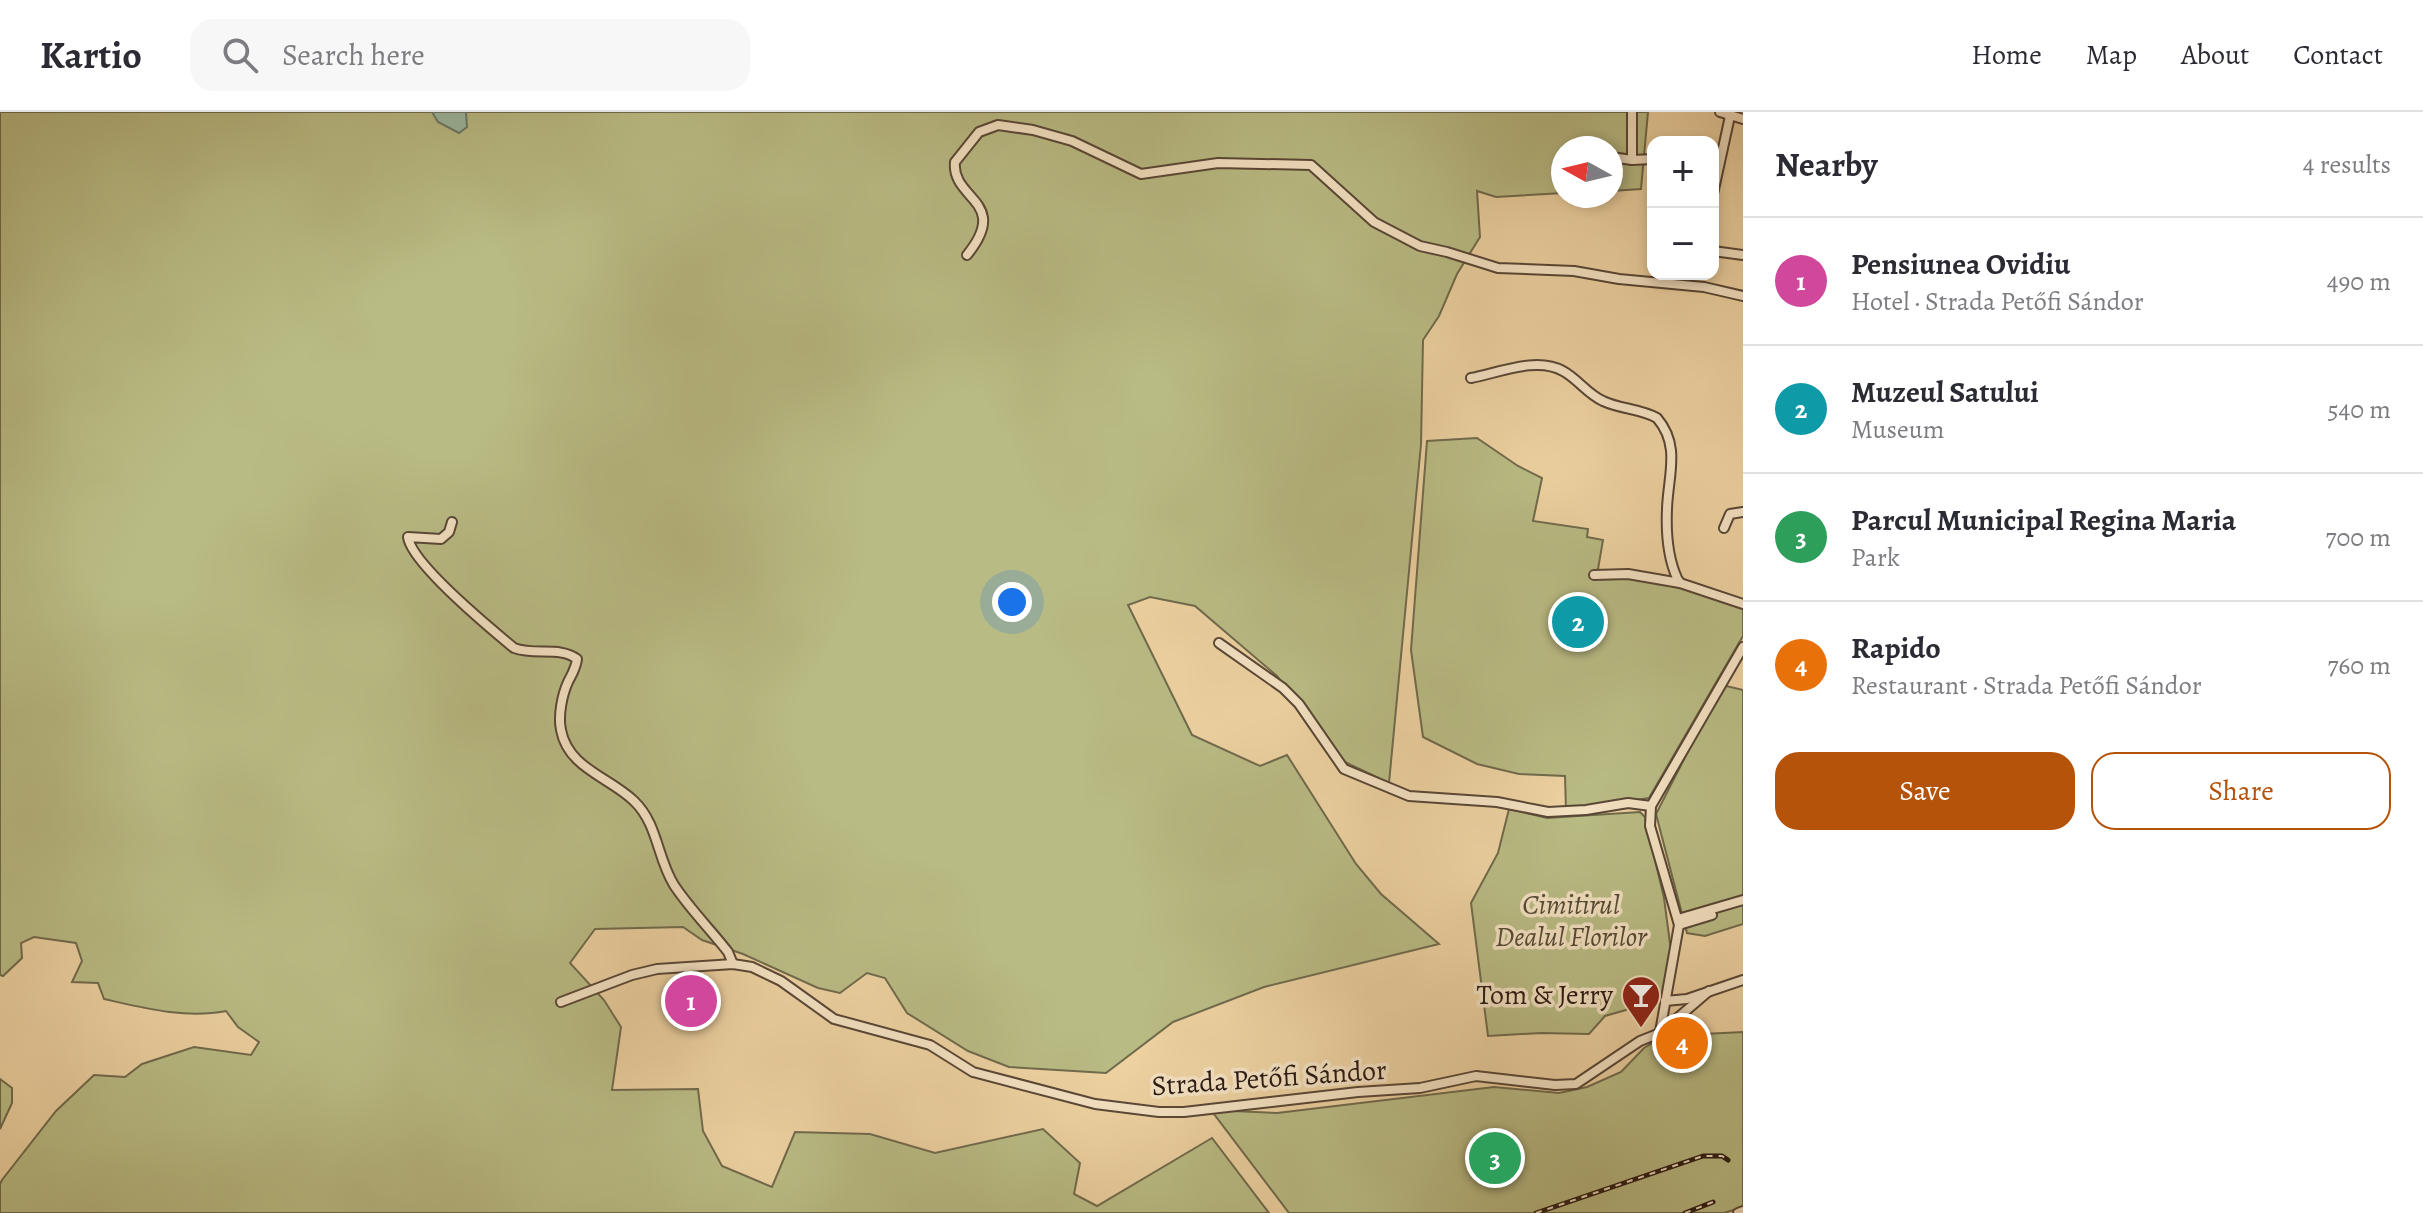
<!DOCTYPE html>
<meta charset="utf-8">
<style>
body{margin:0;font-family:Alegreya,serif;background:#f7f7f7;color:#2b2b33}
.controls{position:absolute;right:24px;top:24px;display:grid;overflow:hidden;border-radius:16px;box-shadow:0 4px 12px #0003}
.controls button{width:72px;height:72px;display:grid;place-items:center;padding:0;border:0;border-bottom:2px solid #e1e1e2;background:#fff;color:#2b2b33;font:40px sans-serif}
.compass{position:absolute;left:1551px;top:24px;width:72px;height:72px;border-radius:50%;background:#fff;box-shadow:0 4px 12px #0003;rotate:278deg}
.you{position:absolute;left:1012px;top:490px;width:28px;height:28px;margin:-20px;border:6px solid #fff;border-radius:50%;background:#1a73e8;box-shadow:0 0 0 12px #1a73e833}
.badge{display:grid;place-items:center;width:52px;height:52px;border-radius:50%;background:#b45309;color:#fff;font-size:26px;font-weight:700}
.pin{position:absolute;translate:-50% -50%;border:4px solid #fff;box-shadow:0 2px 8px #0006}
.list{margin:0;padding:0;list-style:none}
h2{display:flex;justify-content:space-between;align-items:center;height:104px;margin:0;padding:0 32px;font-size:34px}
h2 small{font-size:26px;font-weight:400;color:#7c7c81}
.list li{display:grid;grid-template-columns:52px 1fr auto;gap:24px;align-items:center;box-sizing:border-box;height:128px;padding:0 32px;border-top:2px solid #e1e1e2}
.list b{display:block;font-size:30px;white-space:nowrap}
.list p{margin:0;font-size:26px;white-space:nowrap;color:#7c7c81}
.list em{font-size:26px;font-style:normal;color:#7c7c81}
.actions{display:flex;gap:16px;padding:24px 32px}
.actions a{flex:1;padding:18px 0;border:2px solid #b45309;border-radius:24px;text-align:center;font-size:28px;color:#b45309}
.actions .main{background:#b45309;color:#fff}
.icon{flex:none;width:44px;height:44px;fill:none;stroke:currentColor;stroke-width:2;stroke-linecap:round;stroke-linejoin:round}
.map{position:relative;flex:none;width:1743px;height:1101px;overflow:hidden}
header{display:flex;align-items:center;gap:48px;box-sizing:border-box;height:112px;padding:0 40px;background:#fff;border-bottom:2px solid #e1e1e2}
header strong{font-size:38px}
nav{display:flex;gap:44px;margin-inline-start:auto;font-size:28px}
.search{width:560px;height:72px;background:#f7f7f7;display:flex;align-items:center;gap:20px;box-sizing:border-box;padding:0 28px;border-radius:24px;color:#7c7c81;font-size:30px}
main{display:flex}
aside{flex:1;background:#fff}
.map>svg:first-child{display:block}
</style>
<header>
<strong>Kartio</strong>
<div class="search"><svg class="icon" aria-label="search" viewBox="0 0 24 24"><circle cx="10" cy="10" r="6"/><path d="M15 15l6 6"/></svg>Search here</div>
<nav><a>Home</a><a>Map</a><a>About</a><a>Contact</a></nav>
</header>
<main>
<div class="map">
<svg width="1743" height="1101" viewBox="0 0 1743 1101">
<rect width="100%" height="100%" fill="#edd1a1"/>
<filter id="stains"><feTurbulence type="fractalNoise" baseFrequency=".0025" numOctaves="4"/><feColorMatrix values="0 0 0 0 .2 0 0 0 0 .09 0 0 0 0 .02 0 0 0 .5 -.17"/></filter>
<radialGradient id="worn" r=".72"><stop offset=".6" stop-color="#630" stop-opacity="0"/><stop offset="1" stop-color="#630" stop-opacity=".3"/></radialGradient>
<g fill="#b9bb84" stroke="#706a4c" stroke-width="2">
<path d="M0 0H1648L1641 77 1611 79V36H1563V81L1496 85 1477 79 1480 125 1457 162 1439 204 1423 228 1421 332 1389 671 1345 650 1277 564 1195 494 1150 485 1128 493 1192 623 1260 654 1287 643 1356 752 1381 782 1439 832 1264 875 1173 910 1106 961 1009 955 968 939 907 901 885 866 867 861 840 881 818 876 743 842 702 828 683 815 595 817 570 851 604 888 621 915 612 978 698 977 703 1019 722 1054 772 1075 795 1020 870 1022 935 1041 1043 1017 1080 1051 1074 1082 1097 1094 1212 1026 1269 1101H0V1072L2 1068 56 999 94 963 125 965 142 952 194 935 251 943 259 930 238 915 226 899C186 907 144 896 104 887L98 871 72 870 82 849 76 831 34 825 21 831 22 846 3 864 0 863Z"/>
<path d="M1477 326 1518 354 1542 366 1533 409 1588 417 1587 425 1603 428 1597 463 1679 473 1743 496V524L1649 686 1566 699 1565 664 1519 662 1477 652 1423 625 1411 538 1427 329Z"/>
<path d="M1722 573 1743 578V812L1705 824 1687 821 1656 702Z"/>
<path d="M1509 697 1547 706 1640 700 1645 705 1664 786 1671 839 1663 892H1647L1605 904 1589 922 1541 921 1488 924 1471 791 1498 741Z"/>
<path d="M1743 920V1095L1724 1101H1289L1211 998 1277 1001 1494 975 1559 981 1587 975 1621 960 1644 936 1664 924Z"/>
<path d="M0 967 12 976V991L0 1017Z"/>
</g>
<path fill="#9ab8a0" stroke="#6c7868" stroke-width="2" d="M432 0H466L467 15 459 21 438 10Z"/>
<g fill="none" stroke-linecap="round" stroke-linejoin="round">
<defs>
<g id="street">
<path d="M1720 0 1743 7"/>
<path d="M1632 2V48"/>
<path d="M1611 45 1632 48 1653 47"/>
<path d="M1713 82 1730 4"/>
<path d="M1713 139 1743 143"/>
<path d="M967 143C1011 89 951 88 955 50L979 20 998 13 1033 18 1072 29 1141 62 1218 51 1311 53 1374 110 1420 134 1447 140 1498 156 1574 159 1619 167 1704 175 1743 184"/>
<path d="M1471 266C1498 261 1537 244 1563 259 1578 267 1587 282 1603 289 1620 297 1641 297 1657 306 1681 334 1668 364 1667 397 1666 419 1668 446 1677 466L1680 471 1743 492"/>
<path d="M452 410 449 420 441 427 408 425C411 451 491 517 514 536 535 544 560 534 577 547 576 556 572 562 568 570 562 583 558 604 561 618 568 656 609 665 634 689 658 712 657 746 674 773 689 796 711 818 728 840L733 852"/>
<path d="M1724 416 1730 402 1743 400"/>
<path d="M1594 463 1628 462 1680 471"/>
<path d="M1219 531 1283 576 1299 592 1344 657 1409 684 1497 690 1548 700 1586 698 1628 691 1651 694"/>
<path d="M1678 807 1743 788"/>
<path d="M1679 813 1712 803"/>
<path d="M1665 889 1687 887 1743 868"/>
<path d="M561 890 632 863 657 857 733 852 752 855 781 869 834 907 930 933 973 960 1095 992 1159 1000H1184L1358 980 1420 976 1476 964 1555 973 1576 972 1640 929 1660 921 1709 879"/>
<path d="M1660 920 1679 813 1650 714 1651 694 1743 535"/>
<path d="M1738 1101 1743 1099"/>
</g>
</defs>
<use href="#street" stroke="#594736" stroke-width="12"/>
<use href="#street" stroke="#f3e1c2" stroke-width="8"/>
<defs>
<g id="rail">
<path d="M1536 1101 1703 1044H1722L1728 1048"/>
<path d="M1685 1101 1713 1090"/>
</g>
</defs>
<use href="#rail" stroke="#281913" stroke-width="5"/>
<use href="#rail" stroke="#f3e1c2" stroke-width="2" stroke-dasharray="6" stroke-linecap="butt"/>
</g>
<defs>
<symbol id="bar-pin" viewBox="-11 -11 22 30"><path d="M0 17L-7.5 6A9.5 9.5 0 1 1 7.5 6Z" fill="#8f2418" stroke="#f3e1c2"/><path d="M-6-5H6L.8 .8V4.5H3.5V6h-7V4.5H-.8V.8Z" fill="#fff"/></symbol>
</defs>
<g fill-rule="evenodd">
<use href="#bar-pin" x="1619" y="861" width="44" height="60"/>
</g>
<g text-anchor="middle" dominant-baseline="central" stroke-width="7" stroke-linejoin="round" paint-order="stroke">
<g font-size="28" font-style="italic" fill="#544a35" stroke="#f3e1c2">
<text x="1571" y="793">Cimitirul<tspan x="1571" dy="32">Dealul Florilor</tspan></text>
</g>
<g font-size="28" fill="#281913" stroke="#f3e1c2" text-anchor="end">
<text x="1613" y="883">Tom &amp; Jerry</text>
</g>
<g font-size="28" fill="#281913" stroke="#f3e1c2">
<text transform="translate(1269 966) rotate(-4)">Strada Petőfi Sándor</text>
</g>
</g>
<rect width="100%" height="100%" filter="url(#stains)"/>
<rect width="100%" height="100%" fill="url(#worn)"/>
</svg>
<div class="controls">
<button>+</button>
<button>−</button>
</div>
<svg class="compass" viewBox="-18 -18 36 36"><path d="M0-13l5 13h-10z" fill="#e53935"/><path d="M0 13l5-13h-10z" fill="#7c7c81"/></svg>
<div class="you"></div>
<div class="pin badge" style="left:691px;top:889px;background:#d1479c">1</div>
<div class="pin badge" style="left:1578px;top:510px;background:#0f9aa8">2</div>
<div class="pin badge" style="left:1495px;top:1046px;background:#2e9e5b">3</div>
<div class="pin badge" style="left:1682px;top:931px;background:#e8710a">4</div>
</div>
<aside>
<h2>Nearby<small>4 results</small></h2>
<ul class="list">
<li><span class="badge" style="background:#d1479c">1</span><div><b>Pensiunea Ovidiu</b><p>Hotel · Strada Petőfi Sándor</p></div><em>490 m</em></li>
<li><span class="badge" style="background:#0f9aa8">2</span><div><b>Muzeul Satului</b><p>Museum</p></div><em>540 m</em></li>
<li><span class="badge" style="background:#2e9e5b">3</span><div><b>Parcul Municipal Regina Maria</b><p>Park</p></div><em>700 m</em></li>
<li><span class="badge" style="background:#e8710a">4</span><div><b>Rapido</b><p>Restaurant · Strada Petőfi Sándor</p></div><em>760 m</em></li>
</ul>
<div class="actions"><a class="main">Save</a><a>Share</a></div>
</aside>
</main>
